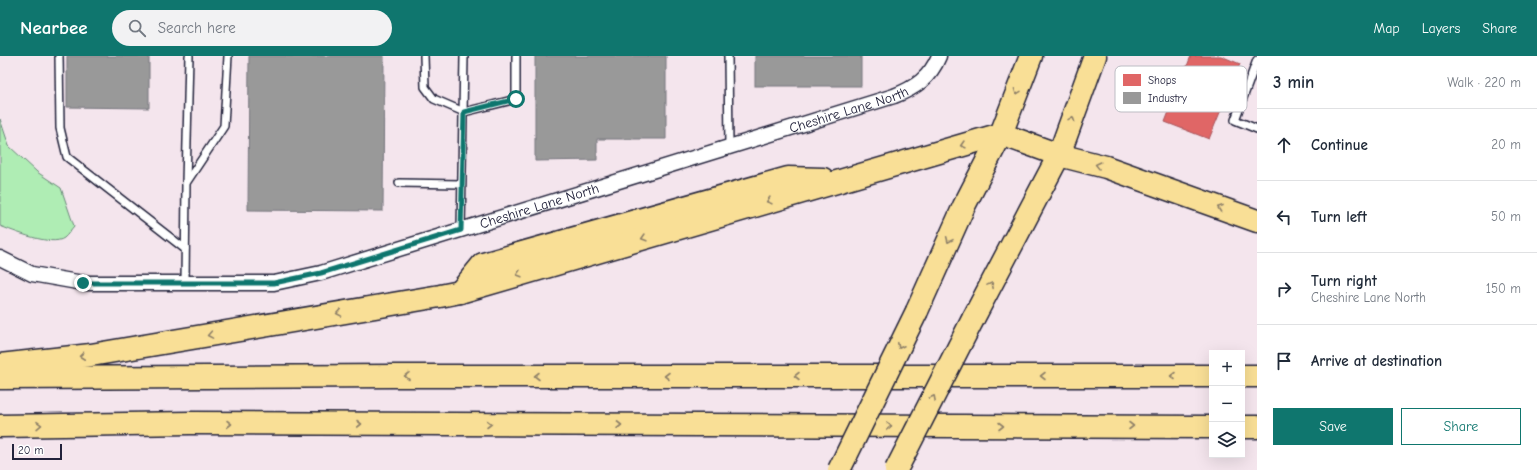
<!DOCTYPE html>
<meta charset="utf-8">
<style>
body{margin:0;font-family:"Comic Neue",sans-serif;background:#f2f2f3;color:#1f2937}
.controls{position:absolute;right:12px;bottom:12px;display:grid;overflow:hidden;border-radius:0px;box-shadow:0 4px 16px #0002}
.controls button{width:36px;height:36px;display:grid;place-items:center;padding:0;border:0;border-bottom:1px solid #e0e1e3;background:#fff;color:#1f2937;font:20px sans-serif}
.scale{position:absolute;left:12px;bottom:10px;width:50px;box-sizing:border-box;padding-left:4px;border:2px solid #22223b;border-top:0;font-size:11px;line-height:14px;white-space:nowrap;color:#22223b;-webkit-text-stroke:3px #fff;paint-order:stroke}
.stop{position:absolute;width:12px;height:12px;margin:-9px;border:3px solid #0f766e;border-radius:50%;background:#fff}
.stop.end{background:#0f766e;border-color:#fff;box-shadow:0 1px 4px #0008}
.list{margin:0;padding:0;list-style:none}
h2{display:flex;justify-content:space-between;align-items:center;height:52px;margin:0;padding:0 16px;font-size:17px}
h2 small{font-size:13px;font-weight:400;color:#747a83}
.list li{display:grid;grid-template-columns:26px 1fr auto;gap:12px;align-items:center;box-sizing:border-box;height:72px;padding:0 16px;border-top:1px solid #e0e1e3}
.list b{display:block;font-size:15px;white-space:nowrap}
.list p{margin:0;font-size:13px;white-space:nowrap;color:#747a83}
.list em{font-size:13px;font-style:normal;color:#747a83}
.actions{display:flex;gap:8px;padding:12px 16px}
.actions a{flex:1;padding:9px 0;border:1px solid #0f766e;border-radius:0px;text-align:center;font-size:14px;color:#0f766e}
.actions .main{background:#0f766e;color:#fff}
.icon{flex:none;width:22px;height:22px;fill:none;stroke:currentColor;stroke-width:2;stroke-linecap:round;stroke-linejoin:round}
.map{position:relative;flex:none;width:1257px;height:414px;overflow:hidden}
header{display:flex;align-items:center;gap:24px;box-sizing:border-box;height:56px;padding:0 20px;background:#0f766e;color:#fff}
header strong{font-size:19px}
nav{display:flex;gap:22px;margin-inline-start:auto;font-size:14px}
.search{width:280px;height:36px;background:#f2f2f3;display:flex;align-items:center;gap:10px;box-sizing:border-box;padding:0 14px;border-radius:22px;color:#747a83;font-size:15px}
main{display:flex}
aside{flex:1;background:#fff}
.map>svg:first-child{display:block}
</style>
<header>
<strong>Nearbee</strong>
<div class="search"><svg class="icon" aria-label="search" viewBox="0 0 24 24"><circle cx="10" cy="10" r="6"/><path d="M15 15l6 6"/></svg>Search here</div>
<nav><a>Map</a><a>Layers</a><a>Share</a></nav>
</header>
<main>
<div class="map">
<svg width="1257" height="414" viewBox="0 0 1257 414">
<rect width="100%" height="100%" fill="#f4e5ed"/>
<filter id="ink" filterUnits="userSpaceOnUse"><feTurbulence type="fractalNoise" baseFrequency=".025" numOctaves="2"/><feDisplacementMap in="SourceGraphic" scale="8" xChannelSelector="R" yChannelSelector="G"/><feConvolveMatrix kernelMatrix="1 2 1 2 8 2 1 2 1" color-interpolation-filters="sRGB"/></filter>
<g filter="url(#ink)">
<path fill="#afedb4" stroke="#688878" d="M0 63 9 90 37 116 61 132 74 170C71 173 68 179 64 182 52 191 13 175 0 170Z"/>
<path fill="#e06666" stroke="#a75259" d="M1191 0H1221L1240 8 1209 83 1165 66Z"/>
<g fill="#999" stroke="#75757d">
<path d="M67 0H149V52L67 51Z"/>
<path d="M249 0H384L383 155 248 154Z"/>
<path d="M535 0H666V83H597V104L535 105Z"/>
<rect x="755" y="0" width="106" height="30"/>
</g>
<g fill="none" stroke-linecap="round" stroke-linejoin="round">
<defs>
<g id="service">
<path d="M59 0 60 72 67 101 185 193"/>
<path d="M424 0 425 31 434 43 464 56 516 43V0"/>
<path d="M728 0 729 91"/>
<path d="M1257 4 1235 64 1257 73"/>
<path d="M186 127 189 0"/>
<path d="M399 127 461 128"/>
<path d="M461 174 464 0"/>
<path d="M185 228 186 127 224 70 228 0"/>
</g>
<g id="minor">
<path id="s1" d="M0 202 32 218 83 227H274L321 217 894 40C915 32 930 22 939 0"/>
</g>
<g id="primary">
<path d="M1001 78 1031 0"/>
<path d="M1059 99 1095 0"/>
</g>
<g id="trunk">
<path d="M917 255 964 150 1001 78"/>
<path d="M973 263 1059 99"/>
</g>
<g id="motorway">
<path d="M460 236 483 208 788 122 823 123"/>
<path d="M0 309 91 299 440 240 460 236 1001 78 1059 99 1106 111 1257 165"/>
<path d="M1242 320H1257"/>
<path d="M0 322 395 320H1212"/>
<path d="M0 370 190 367 1212 371"/>
<path d="M1242 371H1257"/>
</g>
</defs>
<use href="#service" stroke="#22223b" stroke-width="10"/>
<use href="#minor" stroke="#22223b" stroke-width="17"/>
<use href="#primary" stroke="#22223b" stroke-width="25"/>
<use href="#trunk" stroke="#22223b" stroke-width="25"/>
<use href="#motorway" stroke="#22223b" stroke-width="25"/>
<use href="#service" stroke="#fff" stroke-width="7"/>
<use href="#minor" stroke="#fff" stroke-width="14"/>
<use href="#primary" stroke="#f9df96" stroke-width="22"/>
<use href="#trunk" stroke="#f9df96" stroke-width="22"/>
<use href="#motorway" stroke="#f9df96" stroke-width="22"/>
<defs>
<g id="trunk-bridge">
<path d="M839 414 917 255"/>
<path d="M896 414 973 263"/>
</g>
</defs>
<use href="#trunk-bridge" stroke="#22223b" stroke-width="25" stroke-linecap="butt"/>
<use href="#trunk-bridge" stroke="#f9df96" stroke-width="22"/>
</g>
<defs><path id="oneway-chevron" d="M-2-3.5L2.5 0L-2 3.5" fill="none" stroke-width="1.6" stroke-linecap="round" stroke-linejoin="round"/></defs>
<g stroke="#8e8068">
<use href="#oneway-chevron" transform="translate(1017 36) rotate(111)"/>
<use href="#oneway-chevron" transform="translate(1072 63) rotate(-70)"/>
<use href="#oneway-chevron" transform="translate(963 89) rotate(164)"/>
<use href="#oneway-chevron" transform="translate(1098 109) rotate(-166)"/>
<use href="#oneway-chevron" transform="translate(769 145) rotate(164)"/>
<use href="#oneway-chevron" transform="translate(1220 152) rotate(-160)"/>
<use href="#oneway-chevron" transform="translate(644 182) rotate(164)"/>
<use href="#oneway-chevron" transform="translate(949 184) rotate(114)"/>
<use href="#oneway-chevron" transform="translate(519 218) rotate(164)"/>
<use href="#oneway-chevron" transform="translate(991 229) rotate(-62)"/>
<use href="#oneway-chevron" transform="translate(339 257) rotate(170)"/>
<use href="#oneway-chevron" transform="translate(210 279) rotate(170)"/>
<use href="#oneway-chevron" transform="translate(900 290) rotate(116)"/>
<use href="#oneway-chevron" transform="translate(82 300) rotate(174)"/>
<use href="#oneway-chevron" transform="translate(407 320) rotate(180)"/>
<use href="#oneway-chevron" transform="translate(537 320) rotate(180)"/>
<use href="#oneway-chevron" transform="translate(667 320) rotate(180)"/>
<use href="#oneway-chevron" transform="translate(797 320) rotate(180)"/>
<use href="#oneway-chevron" transform="translate(1043 320) rotate(180)"/>
<use href="#oneway-chevron" transform="translate(1173 320) rotate(180)"/>
<use href="#oneway-chevron" transform="translate(933 342) rotate(-63)"/>
<use href="#oneway-chevron" transform="translate(229 368)"/>
<use href="#oneway-chevron" transform="translate(359 368)"/>
<use href="#oneway-chevron" transform="translate(489 368)"/>
<use href="#oneway-chevron" transform="translate(39 369) rotate(-1)"/>
<use href="#oneway-chevron" transform="translate(619 369)"/>
<use href="#oneway-chevron" transform="translate(889 370)"/>
<use href="#oneway-chevron" transform="translate(1001 370)"/>
<use href="#oneway-chevron" transform="translate(1131 370)"/>
</g>
</g>
<g fill="none" stroke-linecap="round" stroke-linejoin="round" filter="url(#ink)">
<path stroke="#0f766e" stroke-width="5" d="M83 227H274L321 217 461 174 464 56 516 43"/>
</g>
<g text-anchor="middle" dominant-baseline="central" stroke-width="4" stroke-linejoin="round" paint-order="stroke">
<g font-size="14" fill="#22223b" stroke="#fff">
<text stroke="none"><textPath href="#s1" startOffset="879">Cheshire Lane North</textPath></text>
<text stroke="none"><textPath href="#s1" startOffset="555">Cheshire Lane North</textPath></text>
</g>
</g>
<rect x="1115" y="10" width="132" height="46" rx="6" fill="#fff" stroke="#bdbdc4" stroke-width="1"/>
<rect x="1123" y="18" width="18" height="12" fill="#e06666"/>
<rect x="1123" y="36" width="18" height="12" fill="#999"/>
<g font-size="11" fill="#22223b">
<text x="1148" y="28">Shops</text>
<text x="1148" y="46">Industry</text>
</g>
</svg>
<div class="controls">
<button>+</button>
<button>−</button>
<button><svg class="icon" aria-label="layers" viewBox="0 0 24 24"><path d="M12 4l9 5-9 5-9-5zM3 14l9 5 9-5"/></svg></button>
</div>
<div class="scale">20 m</div>
<div class="stop" style="left:516px;top:43px"></div>
<div class="stop end" style="left:83px;top:227px"></div>
</div>
<aside>
<h2>3 min<small>Walk · 220 m</small></h2>
<ul class="list">
<li><svg class="icon" aria-label="ahead" viewBox="0 0 24 24"><path d="M12 20V5M6 11l6-6 6 6"/></svg><div><b>Continue</b></div><em>20 m</em></li>
<li><svg class="icon" aria-label="left" viewBox="0 0 24 24"><path d="M17 20v-9H6M10 6l-5 5 5 5"/></svg><div><b>Turn left</b></div><em>50 m</em></li>
<li><svg class="icon" aria-label="right" viewBox="0 0 24 24"><path d="M7 20v-9h11M14 6l5 5-5 5"/></svg><div><b>Turn right</b><p>Cheshire Lane North</p></div><em>150 m</em></li>
<li><svg class="icon" aria-label="arrive" viewBox="0 0 24 24"><path d="M6 21V4h12l-3 4 3 4H6"/></svg><div><b>Arrive at destination</b></div></li>
</ul>
<div class="actions"><a class="main">Save</a><a>Share</a></div>
</aside>
</main>
